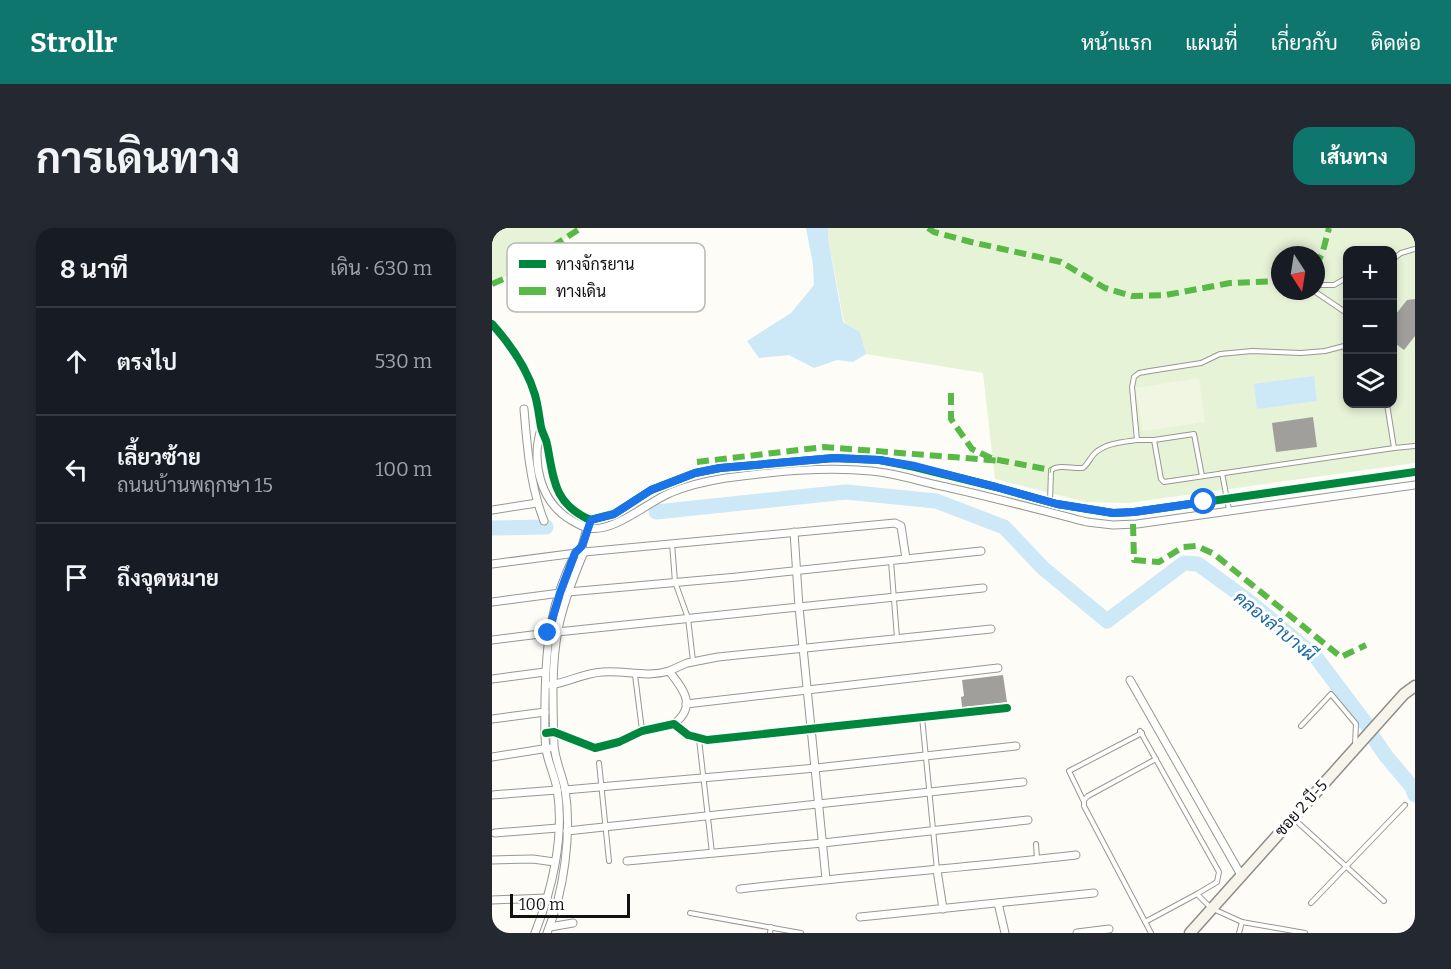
<!DOCTYPE html>
<html lang="th">
<meta charset="utf-8">
<style>
body{margin:0;font-family:Bitter,Sarabun,serif;background:#242831;color:#f1f3f6}
.controls{position:absolute;right:18px;top:18px;display:grid;overflow:hidden;border-radius:12px;box-shadow:0 3px 9px #0003}
.controls button{width:54px;height:54px;display:grid;place-items:center;padding:0;border:0;border-bottom:2px solid #363941;background:#171b24;color:#f1f3f6;font:30px sans-serif}
.compass{position:absolute;left:779px;top:18px;width:54px;height:54px;border-radius:50%;background:#171b24;box-shadow:0 3px 9px #0003;rotate:168deg}
.scale{position:absolute;left:18px;bottom:15px;width:120px;box-sizing:border-box;padding-left:6px;border:3px solid #111;border-top:0;font-size:16px;line-height:21px;white-space:nowrap;color:#111;-webkit-text-stroke:4px #fff;paint-order:stroke}
.stop{position:absolute;width:18px;height:18px;margin:-14px;border:4px solid #1a73e8;border-radius:50%;background:#fff}
.stop.end{background:#1a73e8;border-color:#fff;box-shadow:0 2px 6px #0008}
.list{margin:0;padding:0;list-style:none}
h2{display:flex;justify-content:space-between;align-items:center;height:78px;margin:0;padding:0 24px;font-size:26px}
h2 small{font-size:20px;font-weight:400;color:#9ea1a6}
.list li{display:grid;grid-template-columns:39px 1fr auto;gap:18px;align-items:center;box-sizing:border-box;height:108px;padding:0 24px;border-top:2px solid #363941}
.list b{display:block;font-size:22px;white-space:nowrap}
.list p{margin:0;font-size:20px;white-space:nowrap;color:#9ea1a6}
.list em{font-size:20px;font-style:normal;color:#9ea1a6}
.icon{flex:none;width:33px;height:33px;fill:none;stroke:currentColor;stroke-width:2;stroke-linecap:round;stroke-linejoin:round}
.map{position:relative;flex:none;width:923px;height:705px;overflow:hidden;border-radius:18px}
header{display:flex;align-items:center;gap:36px;box-sizing:border-box;height:84px;padding:0 30px;background:#0f766e;color:#fff}
header strong{font-size:28px}
nav{display:flex;gap:33px;margin-inline-start:auto;font-size:21px}
.intro{display:flex;align-items:center;justify-content:space-between;box-sizing:border-box;height:144px;padding:0 36px}
h1{margin:0;font-size:42px}
.button{padding:15px 27px;border-radius:18px;background:#0f766e;color:#fff;font-size:21px;font-weight:700}
main{display:flex;gap:36px;padding:0 36px}
aside{flex:1;background:#171b24;border-radius:18px;box-shadow:0 3px 9px #0003}
.map>svg:first-child{display:block}
</style>
<header>
<strong>Strollr</strong>
<nav><a>หน้าแรก</a><a>แผนที่</a><a>เกี่ยวกับ</a><a>ติดต่อ</a></nav>
</header>
<div class="intro"><h1>การเดินทาง</h1><a class="button">เส้นทาง</a></div>
<main>
<aside>
<h2>8 นาที<small>เดิน · 630 m</small></h2>
<ul class="list">
<li><svg class="icon" aria-label="ahead" viewBox="0 0 24 24"><path d="M12 20V5M6 11l6-6 6 6"/></svg><div><b>ตรงไป</b></div><em>530 m</em></li>
<li><svg class="icon" aria-label="left" viewBox="0 0 24 24"><path d="M17 20v-9H6M10 6l-5 5 5 5"/></svg><div><b>เลี้ยวซ้าย</b><p>ถนนบ้านพฤกษา 15</p></div><em>100 m</em></li>
<li><svg class="icon" aria-label="arrive" viewBox="0 0 24 24"><path d="M6 21V4h12l-3 4 3 4H6"/></svg><div><b>ถึงจุดหมาย</b></div></li>
</ul>
</aside>
<div class="map">
<svg width="923" height="705" viewBox="0 0 923 705">
<rect width="100%" height="100%" fill="#fdfcf7"/>
<g fill="#e7f3d7" fill-rule="evenodd">
<path d="M0 0H90L0 57Z"/>
<path d="M336 0H923V235L637 275 594 274 503 251 491 145 374 126 368 104 352 94 336 11ZM856 22H900V176H856ZM788 27H824V63H788Z"/>
</g>
<path fill="#f0f6e1" d="M707 150 713 194 650 203 644 160Z"/>
<g fill="#cde8f7">
<path d="M314 0H336V11L351 94 368 104 374 126 361 134 345 132 322 140 297 127 267 130 255 113 299 85 322 57 321 36Z"/>
<path d="M822 148 825 173 765 181 762 156Z"/>
</g>
<g fill="none" stroke-linecap="round" stroke-linejoin="round">
<g stroke="#cde8f7" stroke-width="15">
<path d="M164 284 354 264 444 273 512 299 551 340 615 393 692 335 706 336 758 374 823 428 875 497"/>
<path d="M0 300 54 299"/>
<path d="M881 509 894 528 920 559 923 567"/>
</g>
</g>
<g fill="#a19f9c">
<path d="M923 71V108L912 122 900 113V91L915 72Z"/>
<path d="M821 189 825 219 784 224 780 195Z"/>
<path d="M511 447 515 474 470 479 469 469 472 468 470 452Z"/>
</g>
<g fill="none" stroke-linecap="round" stroke-linejoin="round">
<defs>
<g id="lane">
<path d="M900 32 909 25 923 21"/>
<path d="M824 57H842L856 49"/>
<path d="M822 63 856 86"/>
<path d="M662 212 669 251 672 254 902 220 895 176"/>
<path d="M902 220 923 218"/>
<path d="M730 245 737 282"/>
<path d="M710 248 702 206 662 212H645L640 159 642 149 647 145 658 143 709 135 728 126 760 123 809 125 833 123 856 117"/>
<path d="M558 274 559 242C568 236 580 241 591 240 596 236 598 230 603 225 614 215 631 214 645 212"/>
<path d="M180 315 183 354 196 390 201 433"/>
<path d="M399 333 405 410"/>
<path d="M143 447 150 502"/>
<path d="M430 489 445 642"/>
<path d="M809 498 839 466 864 496 863 517"/>
<path d="M648 503 727 644 725 654 705 666"/>
<path d="M207 511 220 625"/>
<path d="M107 535 117 633"/>
<path d="M592 574 577 543 650 505"/>
<path d="M801 590 892 673"/>
<path d="M544 616 545 630"/>
<path d="M819 675 913 577"/>
<path d="M198 685 309 705"/>
<path d="M653 694 705 666 719 680 750 694 747 705"/>
<path d="M750 694 813 705"/>
<path d="M278 705 279 699"/>
<path d="M659 705 592 578V572L596 568 664 531"/>
</g>
<g id="street">
<path d="M0 96C18 116 35 140 43 167 46 177 47 188 49 199 50 205 54 210 55 216 62 251 61 275 98 292L122 286 159 262 203 245 228 240 342 230 388 232 423 239 504 259 565 276 621 285 642 284 923 244"/>
<path d="M32 181C35 218 38 257 52 293"/>
<path d="M49 201C39 234 48 274 79 292 84 295 91 299 96 300 122 305 154 275 178 265 196 257 215 253 234 250 282 244 331 238 379 243 402 245 423 252 445 257 496 268 545 281 595 294L621 297 645 296 923 257"/>
<path d="M0 282 45 275"/>
<path d="M302 304 307 379 334 651"/>
<path d="M0 336 92 324 403 295 409 298 414 331"/>
<path d="M0 374 76 364 245 349 489 323"/>
<path d="M65 404 491 360"/>
<path d="M0 412 56 405"/>
<path d="M177 443 195 435 226 429 499 401"/>
<path d="M0 451 53 444"/>
<path d="M638 452 749 647"/>
<path d="M59 457C76 454 93 445 110 444 133 442 154 450 177 443 192 462 205 478 182 496"/>
<path d="M194 476 506 440"/>
<path d="M0 491 53 484"/>
<path d="M54 505 62 504 103 520 127 514 150 503 182 496 196 507 215 512 515 480"/>
<path d="M0 529 57 520"/>
<path d="M73 562 324 540 524 518"/>
<path d="M0 567 65 562"/>
<path d="M75 603 531 554"/>
<path d="M3 605 66 600"/>
<path d="M0 632 41 631 62 634"/>
<path d="M135 633 331 615 536 592"/>
<path d="M445 642 451 681"/>
<path d="M248 661C360 648 472 640 584 627"/>
<path d="M0 672 55 670"/>
<path d="M506 675 513 705"/>
<path d="M368 689 602 665"/>
<path d="M58 699 81 695"/>
<path d="M43 705C60 662 73 608 65 561 63 548 56 535 54 521 52 505 53 487 53 471 54 415 58 375 84 324"/>
<path d="M55 705C72 664 80 605 73 561 70 546 63 532 62 517 61 480 59 439 66 402 71 375 81 350 92 324L90 318 96 297"/>
<path d="M585 705 617 701"/>
</g>
<path id="secondary" d="M698 705 912 466 923 458"/>
</defs>
<use href="#lane" stroke="#979795" stroke-width="6"/>
<use href="#street" stroke="#979795" stroke-width="9"/>
<use href="#secondary" stroke="#8e8d8b" stroke-width="13"/>
<use href="#lane" stroke="#fffffe" stroke-width="4"/>
<use href="#street" stroke="#fffffe" stroke-width="7"/>
<use href="#secondary" stroke="#f6f4eb" stroke-width="10"/>
<g stroke="#58b947" stroke-width="6" stroke-dasharray="12 6" stroke-linecap="butt">
<path d="M436 0 442 4 479 14 569 34 613 60 640 68 674 67 738 55 788 53"/>
<path d="M824 38 831 23 837 0"/>
<path d="M0 56 19 48 27 40 89 0"/>
<path d="M459 165V191L480 221 501 231 559 242"/>
<path d="M205 234 332 219 511 233"/>
<path d="M641 296 642 332 667 334 691 319 705 318 722 326 849 429 874 417"/>
</g>
<defs>
<g id="cycleway">
<path d="M0 96C18 116 35 140 43 167 46 177 47 188 49 199 50 205 54 210 55 216 62 251 61 275 98 292L122 286 159 262 203 245 228 240 342 230 388 232 423 239 504 259 565 276 621 285 642 284 923 244"/>
<path d="M54 505 62 504 103 520 127 514 150 503 182 496 196 507 215 512 515 480"/>
</g>
</defs>
<use href="#cycleway" stroke="#fff" stroke-width="11"/>
<use href="#cycleway" stroke="#00873e" stroke-width="8"/>
</g>
<g fill="none" stroke-linecap="round" stroke-linejoin="round">
<path stroke="#1a73e8" stroke-width="8" d="M56 405 68 365 83 325 90 318 99 292 122 286 159 262 203 245 228 240 342 230 387 232 423 238 504 259 565 276 621 285 642 284 712 274"/>
</g>
<g text-anchor="middle" dominant-baseline="central" stroke-width="6" stroke-linejoin="round" paint-order="stroke">
<g font-size="16" fill="#111" stroke="#fff">
<text transform="translate(809 580) rotate(-48)">ซอย 2 บี-5</text>
</g>
<g font-size="18" font-style="italic" fill="#1768a6" stroke="#fff">
<text transform="translate(783 398) rotate(39)">คลองลำบางผี</text>
</g>
</g>
<rect x="15" y="15" width="198" height="69" rx="9" fill="#fff" stroke="#b8b8b8" stroke-width="1.5"/>
<rect x="27" y="32" width="27" height="8" fill="#00873e"/>
<rect x="27" y="59" width="27" height="8" fill="#58b947"/>
<g font-size="16" fill="#111">
<text x="64" y="42">ทางจักรยาน</text>
<text x="64" y="69">ทางเดิน</text>
</g>
</svg>
<div class="controls">
<button>+</button>
<button>−</button>
<button><svg class="icon" aria-label="layers" viewBox="0 0 24 24"><path d="M12 4l9 5-9 5-9-5zM3 14l9 5 9-5"/></svg></button>
</div>
<svg class="compass" viewBox="-18 -18 36 36"><path d="M0-13l5 13h-10z" fill="#e53935"/><path d="M0 13l5-13h-10z" fill="#9ea1a6"/></svg>
<div class="scale">100 m</div>
<div class="stop" style="left:712px;top:274px"></div>
<div class="stop end" style="left:56px;top:405px"></div>
</div>
</main>
